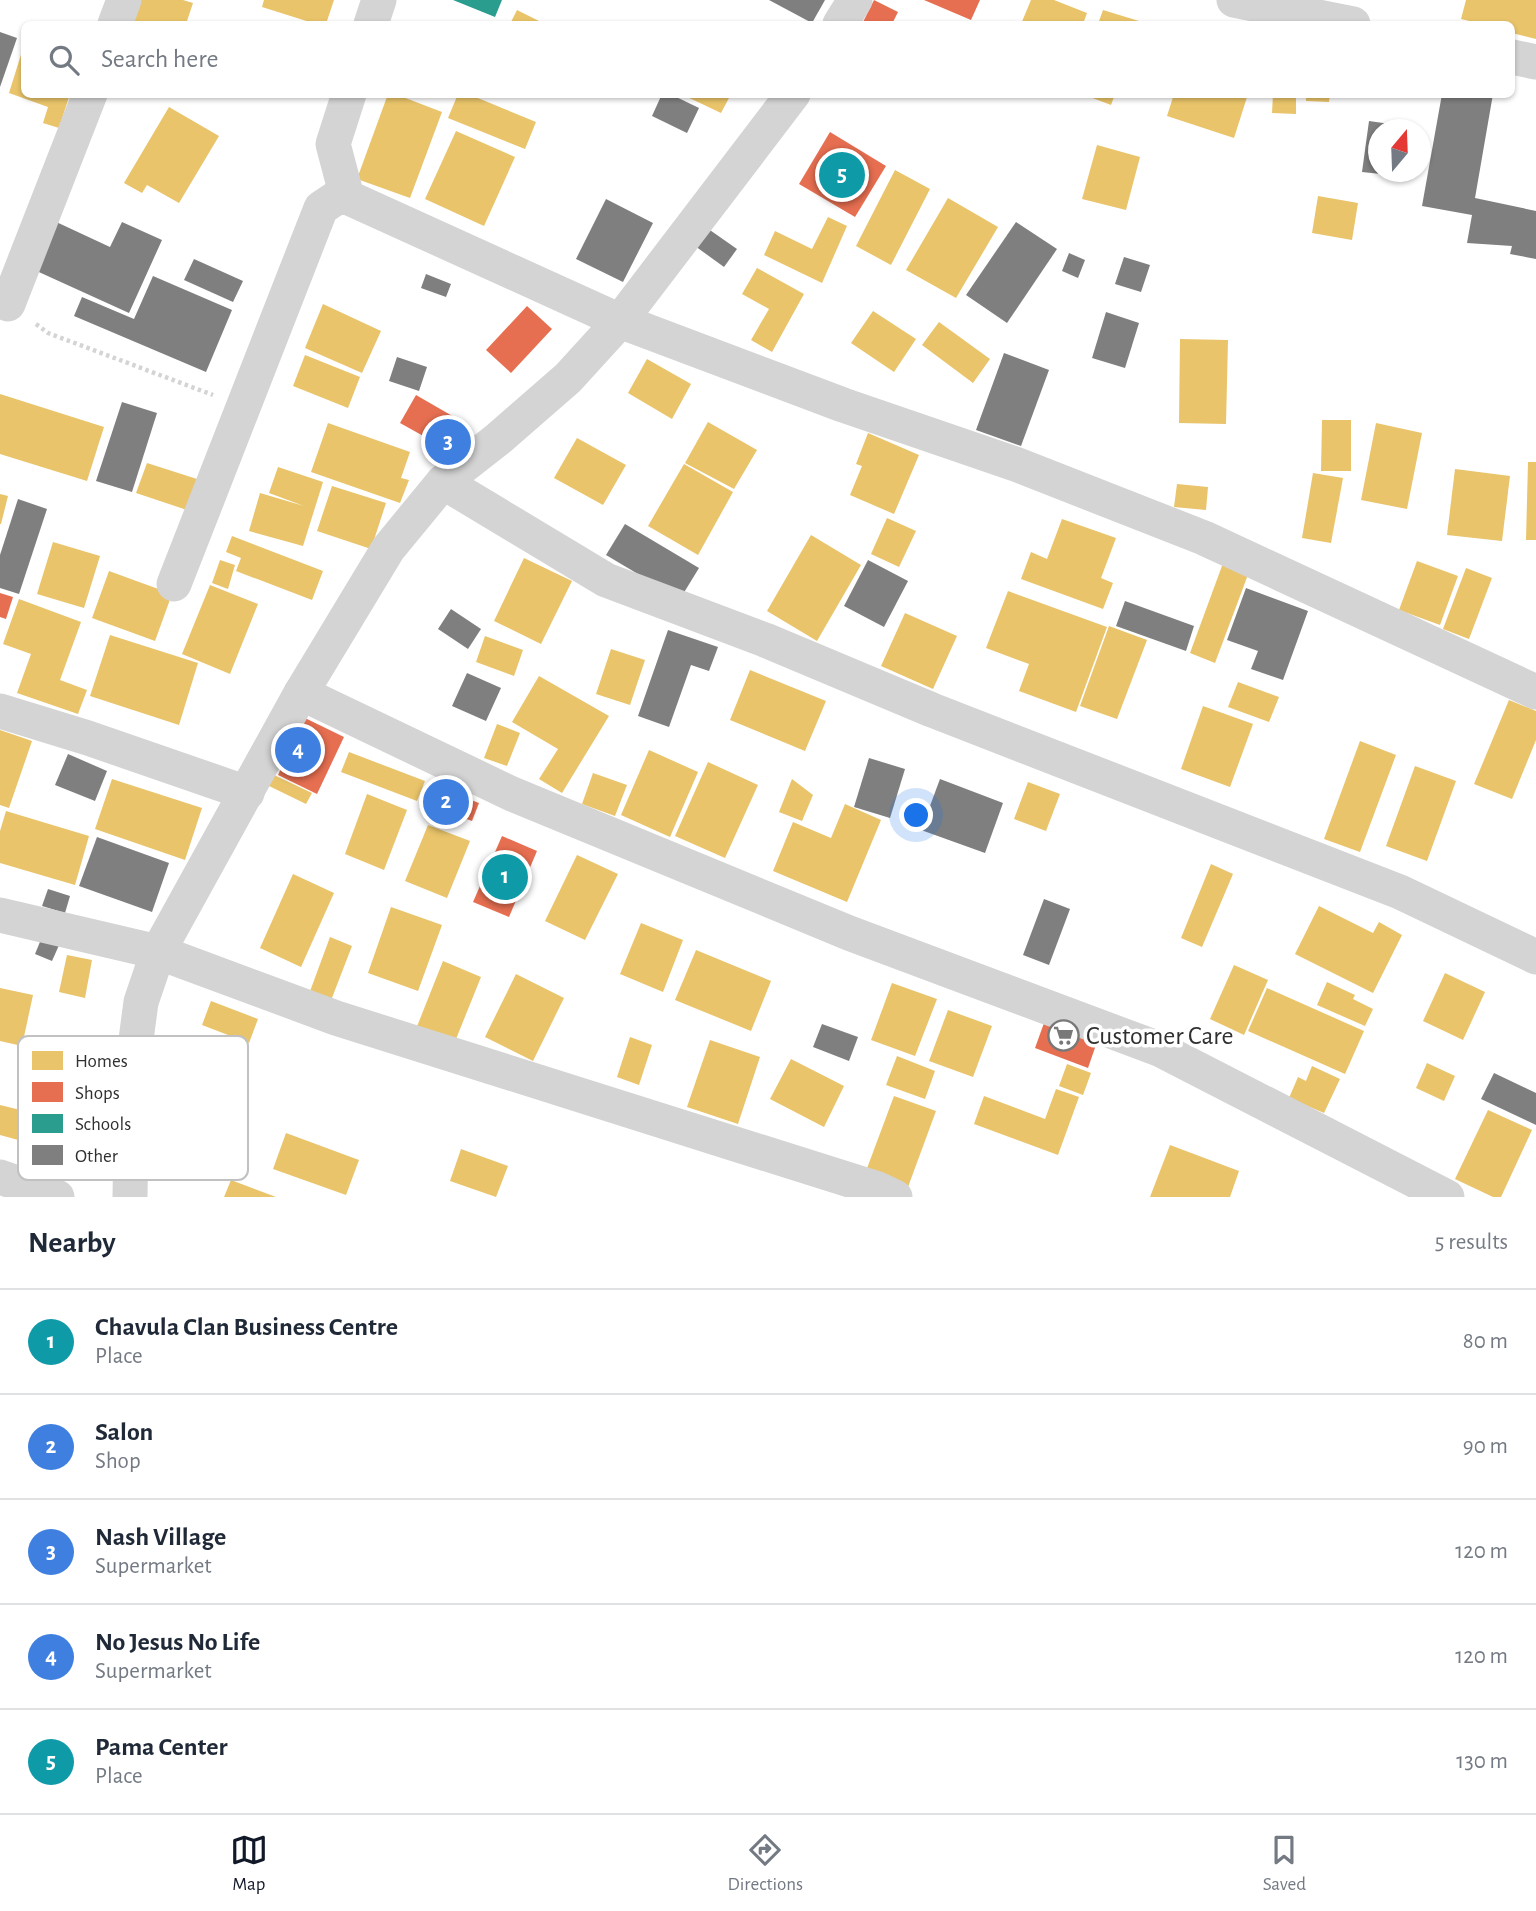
<!DOCTYPE html>
<style>
body{margin:0;font-family:"Alegreya Sans",sans-serif;background:#f2f2f3;color:#1f2937}
.compass{position:absolute;left:1368px;top:119px;width:63px;height:63px;border-radius:50%;background:#fff;box-shadow:0 2px 5px #0004;rotate:19deg}
.you{position:absolute;left:917px;top:816px;width:24px;height:24px;margin:-18px;border:5px solid #fff;border-radius:50%;background:#1a73e8;box-shadow:0 0 0 10px #1a73e833}
.badge{display:grid;place-items:center;width:46px;height:46px;border-radius:50%;background:#111827;color:#fff;font-size:23px;font-weight:700}
.pin{position:absolute;translate:-50% -50%;border:4px solid #fff;box-shadow:0 2px 7px #0006}
.list{margin:0;padding:0;list-style:none}
h2{display:flex;justify-content:space-between;align-items:center;height:91px;margin:0;padding:0 28px;font-size:30px}
h2 small{font-size:23px;font-weight:400;color:#747a83}
.list li{display:grid;grid-template-columns:46px 1fr auto;gap:21px;align-items:center;box-sizing:border-box;height:105px;padding:0 28px;border-top:2px solid #e0e1e3}
.list b{display:block;font-size:26px;white-space:nowrap}
.list p{margin:0;font-size:23px;white-space:nowrap;color:#747a83}
.list em{font-size:23px;font-style:normal;color:#747a83}
.icon{flex:none;width:38px;height:38px;fill:none;stroke:currentColor;stroke-width:2;stroke-linecap:round;stroke-linejoin:round}
.map{position:relative;flex:none;width:1536px;height:1197px;overflow:hidden}
.search{position:absolute;background:#fff;box-shadow:0 2px 5px #0004;left:21px;right:21px;top:21px;height:77px;display:flex;align-items:center;gap:18px;box-sizing:border-box;padding:0 24px;border-radius:10px;color:#747a83;font-size:26px}
.sheet{height:616px;background:#fff}
nav{display:flex;justify-content:space-around;align-items:center;box-sizing:border-box;height:98px;border-top:2px solid #e0e1e3;background:#fff;font-size:19px;color:#747a83}
nav a{display:grid;justify-items:center;gap:4px}
nav .on{color:#111827}
.map>svg:first-child{display:block}
</style>
<div class="map">
<svg width="1536" height="1197" viewBox="0 0 1536 1197">
<rect width="100%" height="100%" fill="#fff"/>
<g fill="#e9c46a">
<path d="M141 0H183L193 3 186 24H133Z"/>
<path d="M264 0H334L326 24H316L262 7Z"/>
<path d="M1031 0H1054L1087 13 1083 24H1021Z"/>
<path d="M1466 0H1536V39L1512 33V24H1482L1461 19Z"/>
<path d="M517 10 545 24H510Z"/>
<path d="M1103 10 1139 21 1138 24H1098Z"/>
<path d="M24 45V94H70L59 128 43 123 48 107 9 93Z"/>
<path d="M388 94H395L442 112 410 198 357 179Z"/>
<path d="M458 94H468L536 122 525 149 448 118Z"/>
<path d="M681 94H726L730 96 721 113Z"/>
<path d="M1082 94H1115L1111 105Z"/>
<path d="M1174 94H1248L1234 138 1167 116Z"/>
<path d="M1273 94H1296V114L1272 113Z"/>
<path d="M1306 94H1330L1329 102 1306 101Z"/>
<path d="M169 107 219 136 179 203 147 185 142 193 124 183Z"/>
<path d="M456 131 515 157 484 226 425 199Z"/>
<path d="M1097 145 1140 157 1126 210 1082 199Z"/>
<path d="M895 170 930 189 891 265 856 246Z"/>
<path d="M1318 196 1358 203 1352 240 1312 233Z"/>
<path d="M948 198 998 227 956 298 906 270Z"/>
<path d="M828 217 847 226 822 283 764 255 775 231 812 249Z"/>
<path d="M757 268 804 294 772 352 751 340 769 309 742 294Z"/>
<path d="M323 304 381 331 362 373 305 348Z"/>
<path d="M873 311 916 339 894 372 851 343Z"/>
<path d="M939 322 990 359 973 383 922 345Z"/>
<path d="M1180 339 1228 340 1226 424 1179 423Z"/>
<path d="M305 355 360 377 348 408 293 386Z"/>
<path d="M647 359 691 384 672 419 628 393Z"/>
<path d="M0 394 104 427 87 481 0 454Z"/>
<path d="M1322 420H1351V471H1321Z"/>
<path d="M708 422 757 450 734 489 685 463Z"/>
<path d="M328 423 410 452 401 478 409 480 400 503 311 472Z"/>
<path d="M1376 423 1422 433 1407 509 1361 500Z"/>
<path d="M868 433 919 455 894 514 850 495 862 466 856 464Z"/>
<path d="M577 438 626 465 603 505 554 478Z"/>
<path d="M1528 462H1536V540H1526Z"/>
<path d="M147 463 197 479 187 510 136 493Z"/>
<path d="M684 464 733 492 698 555 648 526Z"/>
<path d="M278 467 323 482 303 546 249 531 260 493 304 506 269 493Z"/>
<path d="M1455 469 1510 476 1502 541 1447 535Z"/>
<path d="M1313 473 1343 478 1331 543 1302 538Z"/>
<path d="M1177 484 1208 487 1206 510 1174 507Z"/>
<path d="M332 486 386 503 371 549 317 531Z"/>
<path d="M0 494 8 496 1 524H0Z"/>
<path d="M887 518 916 531 899 567 871 554Z"/>
<path d="M1062 519 1116 538 1101 578 1113 583 1103 609 1021 579 1031 552 1047 559Z"/>
<path d="M811 535 861 565 817 641 767 611Z"/>
<path d="M232 536 323 571 312 600 236 571 241 558 226 552Z"/>
<path d="M53 542 100 556 84 608 37 594Z"/>
<path d="M1226 555 1252 564 1215 663 1190 653Z"/>
<path d="M524 558 572 581 541 644 494 621Z"/>
<path d="M220 560 235 565 228 589 212 583Z"/>
<path d="M1417 561 1458 576 1440 625 1399 610Z"/>
<path d="M1466 568 1492 578 1469 639 1443 629Z"/>
<path d="M109 571 172 594 155 641 92 618Z"/>
<path d="M210 585 258 604 230 674 182 654Z"/>
<path d="M1008 591 1107 627 1076 712 1019 691 1029 664 986 648Z"/>
<path d="M19 599 81 622 60 680 87 690 78 714 17 693 31 654 3 644Z"/>
<path d="M905 613 957 636 933 689 881 666Z"/>
<path d="M1109 626 1147 640 1117 719 1080 706Z"/>
<path d="M110 635 198 663 179 725 90 696Z"/>
<path d="M485 636 523 650 514 676 476 662Z"/>
<path d="M611 649 645 660 630 705 596 694Z"/>
<path d="M750 670 826 701 805 751 730 720Z"/>
<path d="M539 676 609 716 562 793 539 779 558 749 512 722Z"/>
<path d="M1238 682 1279 697 1269 722 1228 707Z"/>
<path d="M1509 700 1536 711V740L1512 799 1474 784Z"/>
<path d="M1203 706 1253 724 1230 787 1181 769Z"/>
<path d="M497 724 520 733 507 766 484 758Z"/>
<path d="M0 730 32 741 9 808 0 805Z"/>
<path d="M1360 741 1396 755 1360 852 1324 839Z"/>
<path d="M649 750 698 772 670 837 621 815Z"/>
<path d="M349 752 425 781 417 801 341 772Z"/>
<path d="M708 762 758 785 725 858 675 836Z"/>
<path d="M1415 766 1456 781 1427 861 1386 846Z"/>
<path d="M593 773 627 785 615 816 582 804Z"/>
<path d="M272 774 312 793 306 804 267 785Z"/>
<path d="M112 779 202 808 185 860 95 829Z"/>
<path d="M792 779 813 795 802 821 779 812Z"/>
<path d="M1028 782 1060 794 1046 831 1014 819Z"/>
<path d="M367 794 407 810 384 870 345 854Z"/>
<path d="M845 804 881 820 847 902 773 871 793 822 831 838Z"/>
<path d="M6 811 89 836 75 885 0 863V831Z"/>
<path d="M428 825 470 841 447 898 405 881Z"/>
<path d="M577 855 618 874 585 940 545 921Z"/>
<path d="M1211 864 1233 874 1202 947 1181 938Z"/>
<path d="M293 874 334 893 301 967 260 948Z"/>
<path d="M1319 906 1373 933 1379 922 1402 935 1373 993 1295 954Z"/>
<path d="M391 907 442 925 418 991 368 973Z"/>
<path d="M641 923 683 940 663 992 620 974Z"/>
<path d="M330 937 352 946 330 1003 309 994Z"/>
<path d="M696 950 771 981 751 1031 675 1000Z"/>
<path d="M67 955 92 960 85 998 59 992Z"/>
<path d="M443 961 481 977 452 1049 414 1034Z"/>
<path d="M1234 965 1268 980 1244 1035 1210 1019Z"/>
<path d="M1445 973 1485 992 1463 1040 1423 1021Z"/>
<path d="M516 974 564 998 533 1061 485 1037Z"/>
<path d="M1327 982 1355 995 1353 999 1373 1009 1365 1026 1317 1005Z"/>
<path d="M892 983 937 999 915 1056 871 1040Z"/>
<path d="M0 988 33 995 22 1046 0 1041Z"/>
<path d="M1267 988 1364 1031 1345 1074 1248 1031Z"/>
<path d="M211 1001 258 1019 249 1043 202 1025Z"/>
<path d="M948 1010 992 1026 973 1077 929 1061Z"/>
<path d="M630 1037 652 1045 639 1085 617 1077Z"/>
<path d="M710 1040 760 1057 738 1124 687 1107Z"/>
<path d="M897 1056 935 1071 925 1099 886 1085Z"/>
<path d="M791 1059 844 1086 824 1127 770 1099Z"/>
<path d="M1427 1063 1455 1076 1444 1101 1416 1088Z"/>
<path d="M1067 1064 1091 1073 1083 1095 1059 1086Z"/>
<path d="M1312 1066 1340 1079 1324 1113 1289 1098 1298 1077 1306 1081Z"/>
<path d="M1056 1089 1079 1097 1058 1155 974 1124 984 1096 1045 1119Z"/>
<path d="M894 1096 936 1111 908 1187 866 1171Z"/>
<path d="M0 1105 37 1114 29 1143 0 1135Z"/>
<path d="M1488 1110 1532 1130 1501 1197H1493L1455 1179Z"/>
<path d="M286 1133 359 1160 346 1195 273 1169Z"/>
<path d="M1170 1145 1239 1171 1230 1197H1150Z"/>
<path d="M461 1149 508 1166 496 1197 450 1181Z"/>
<path d="M231 1180 276 1197H224Z"/>
</g>
<g fill="#e76f51">
<path d="M874 0 898 12 892 24H862Z"/>
<path d="M924 0H980L971 20Z"/>
<path d="M830 132 886 166 855 217 799 184Z"/>
<path d="M527 306 552 329 511 373 486 350Z"/>
<path d="M416 395 468 425 452 452 400 423Z"/>
<path d="M0 593 13 597 6 619 0 617Z"/>
<path d="M305 718 344 737 317 794 278 775Z"/>
<path d="M442 789 479 803 472 821 436 808Z"/>
<path d="M502 836 537 851 509 917 473 902Z"/>
<path d="M1044 1023 1097 1042 1088 1068 1035 1048Z"/>
</g>
<path fill="#2a9d8f" d="M453 0H502L495 17Z"/>
<g fill="#7f7f7f">
<path d="M769 0H825L812 23Z"/>
<path d="M0 32 17 38 0 87Z"/>
<path d="M662 94H670L699 108 687 133 652 116Z"/>
<path d="M1442 94H1493L1475 198 1536 211V259L1510 254 1512 246 1467 243 1472 215 1422 206Z"/>
<path d="M1369 121 1397 125 1396 130H1378V172H1390V175L1362 172Z"/>
<path d="M606 199 653 223 623 282 576 259Z"/>
<path d="M52 220 110 247 122 222 162 240 129 313 30 268Z"/>
<path d="M1016 222 1057 249 1007 323 966 295Z"/>
<path d="M707 228 737 249 724 267 695 246Z"/>
<path d="M1069 253 1085 260 1078 278 1062 271Z"/>
<path d="M1124 257 1150 265 1141 292 1115 284Z"/>
<path d="M194 259 243 281 233 302 184 280Z"/>
<path d="M426 274 451 284 446 297 421 288Z"/>
<path d="M153 276 232 310 206 372 74 316 82 297 134 319Z"/>
<path d="M1106 312 1139 323 1125 368 1092 358Z"/>
<path d="M1004 353 1049 370 1021 446 976 430Z"/>
<path d="M397 357 427 367 419 391 389 381Z"/>
<path d="M122 402 157 413 132 492 96 481Z"/>
<path d="M18 499 47 509 19 594 0 588V555Z"/>
<path d="M625 524 699 568 680 599 606 555Z"/>
<path d="M868 560 908 581 884 627 844 606Z"/>
<path d="M1246 588 1308 611 1283 680 1251 669 1258 651 1227 640Z"/>
<path d="M1125 601 1194 626 1186 651 1116 626Z"/>
<path d="M451 609 481 629 468 649 438 629Z"/>
<path d="M668 630 718 647 709 671 691 665 669 727 638 716Z"/>
<path d="M467 673 501 688 486 721 452 706Z"/>
<path d="M68 754 107 771 95 801 55 785Z"/>
<path d="M869 758 905 769 890 818 854 807Z"/>
<path d="M940 779 1003 803 985 853 921 830Z"/>
<path d="M97 837 169 863 152 912 79 886Z"/>
<path d="M48 889 70 896 65 913 42 906Z"/>
<path d="M1044 899 1070 909 1049 965 1023 955Z"/>
<path d="M42 937 60 943 52 961 35 954Z"/>
<path d="M822 1024 858 1037 849 1061 813 1047Z"/>
<path d="M1494 1073 1536 1093V1125L1481 1099Z"/>
</g>
<g fill="none" stroke-linecap="round" stroke-linejoin="round">
<path stroke="#d4d4d4" stroke-width="4.5" stroke-dasharray="3.5 3.5" stroke-linecap="butt" d="M36 324 48 333 213 395"/>
<g stroke="#d4d4d4" stroke-width="35">
<path d="M1234 0 1353 24"/>
<path d="M115 24 124 0"/>
<path d="M371 24 379 0"/>
<path d="M840 24 855 0"/>
<path d="M1512 57 1536 62"/>
<path d="M347 197 333 144 349 94"/>
<path d="M8 304 90 94"/>
<path d="M443 482 606 580 765 640 932 710 1400 892 1536 957"/>
<path d="M174 584 321 208 336 198 347 197 620 321 843 405 1018 465 1204 538 1536 692"/>
<path d="M301 693 512 794 849 933 1159 1049 1447 1197"/>
<path d="M0 711 88 738 247 793"/>
<path d="M0 915 158 952 336 1018 878 1189 895 1197"/>
<path d="M0 1177 57 1197"/>
<path d="M130 1197 132 1070 141 1002 158 952 301 693 388 549 443 482 498 439 568 378 620 321 793 94"/>
</g>
</g>
<defs>
<symbol id="supermarket-ring" viewBox="-11 -11 22 22"><circle r="9.5" fill="#fff" stroke="#787878" stroke-width="1.5"/><path d="M-6-5.5h2.5l.6 2H6L4.5 2H-2.5L-4.4-4H-6ZM-1.5 3.2a1.3 1.3 0 1 0 .1 0ZM3 3.2a1.3 1.3 0 1 0 .1 0Z" fill="#787878"/></symbol>
</defs>
<g fill-rule="evenodd">
<use href="#supermarket-ring" x="1046" y="1018" width="35" height="35"/>
</g>
<g text-anchor="middle" dominant-baseline="central" stroke-width="7" stroke-linejoin="round" paint-order="stroke">
<g font-size="26" fill="#303030" stroke="#fff" text-anchor="start">
<text x="1086" y="1036">Customer Care</text>
</g>
</g>
<rect x="18" y="1036" width="230" height="144" rx="10" fill="#fff" stroke="#c1c1c1" stroke-width="2"/>
<rect x="32" y="1051" width="31" height="19" fill="#e9c46a"/>
<rect x="32" y="1082" width="31" height="20" fill="#e76f51"/>
<rect x="32" y="1114" width="31" height="19" fill="#2a9d8f"/>
<rect x="32" y="1145" width="31" height="20" fill="#7f7f7f"/>
<g font-size="19" fill="#303030">
<text x="75" y="1067">Homes</text>
<text x="75" y="1099">Shops</text>
<text x="75" y="1130">Schools</text>
<text x="75" y="1162">Other</text>
</g>
</svg>
<svg class="compass" viewBox="-18 -18 36 36"><path d="M0-13l5 13h-10z" fill="#e53935"/><path d="M0 13l5-13h-10z" fill="#747a83"/></svg>
<div class="you"></div>
<div class="pin badge" style="left:505px;top:877px;background:#0f9aa8">1</div>
<div class="pin badge" style="left:446px;top:802px;background:#3f7fe0">2</div>
<div class="pin badge" style="left:448px;top:442px;background:#3f7fe0">3</div>
<div class="pin badge" style="left:298px;top:750px;background:#3f7fe0">4</div>
<div class="pin badge" style="left:842px;top:175px;background:#0f9aa8">5</div>
<div class="search"><svg class="icon" aria-label="search" viewBox="0 0 24 24"><circle cx="10" cy="10" r="6"/><path d="M15 15l6 6"/></svg>Search here</div>
</div>
<section class="sheet">
<h2>Nearby<small>5 results</small></h2>
<ul class="list">
<li><span class="badge" style="background:#0f9aa8">1</span><div><b>Chavula Clan Business Centre</b><p>Place</p></div><em>80 m</em></li>
<li><span class="badge" style="background:#3f7fe0">2</span><div><b>Salon</b><p>Shop</p></div><em>90 m</em></li>
<li><span class="badge" style="background:#3f7fe0">3</span><div><b>Nash Village</b><p>Supermarket</p></div><em>120 m</em></li>
<li><span class="badge" style="background:#3f7fe0">4</span><div><b>No Jesus No Life</b><p>Supermarket</p></div><em>120 m</em></li>
<li><span class="badge" style="background:#0f9aa8">5</span><div><b>Pama Center</b><p>Place</p></div><em>130 m</em></li>
</ul>
</section>
<nav>
<a class="on"><svg class="icon" aria-label="map" viewBox="0 0 24 24"><path d="M3 6l6-2 6 2 6-2v14l-6 2-6-2-6 2zM9 4v14M15 6v14"/></svg>Map</a>
<a><svg class="icon" aria-label="directions" viewBox="0 0 24 24"><path d="M12 3l9 9-9 9-9-9zM9 14v-3h6M13 9l2 2-2 2"/></svg>Directions</a>
<a><svg class="icon" aria-label="saved" viewBox="0 0 24 24"><path d="M7 4h10v16l-5-4-5 4z"/></svg>Saved</a>
</nav>
